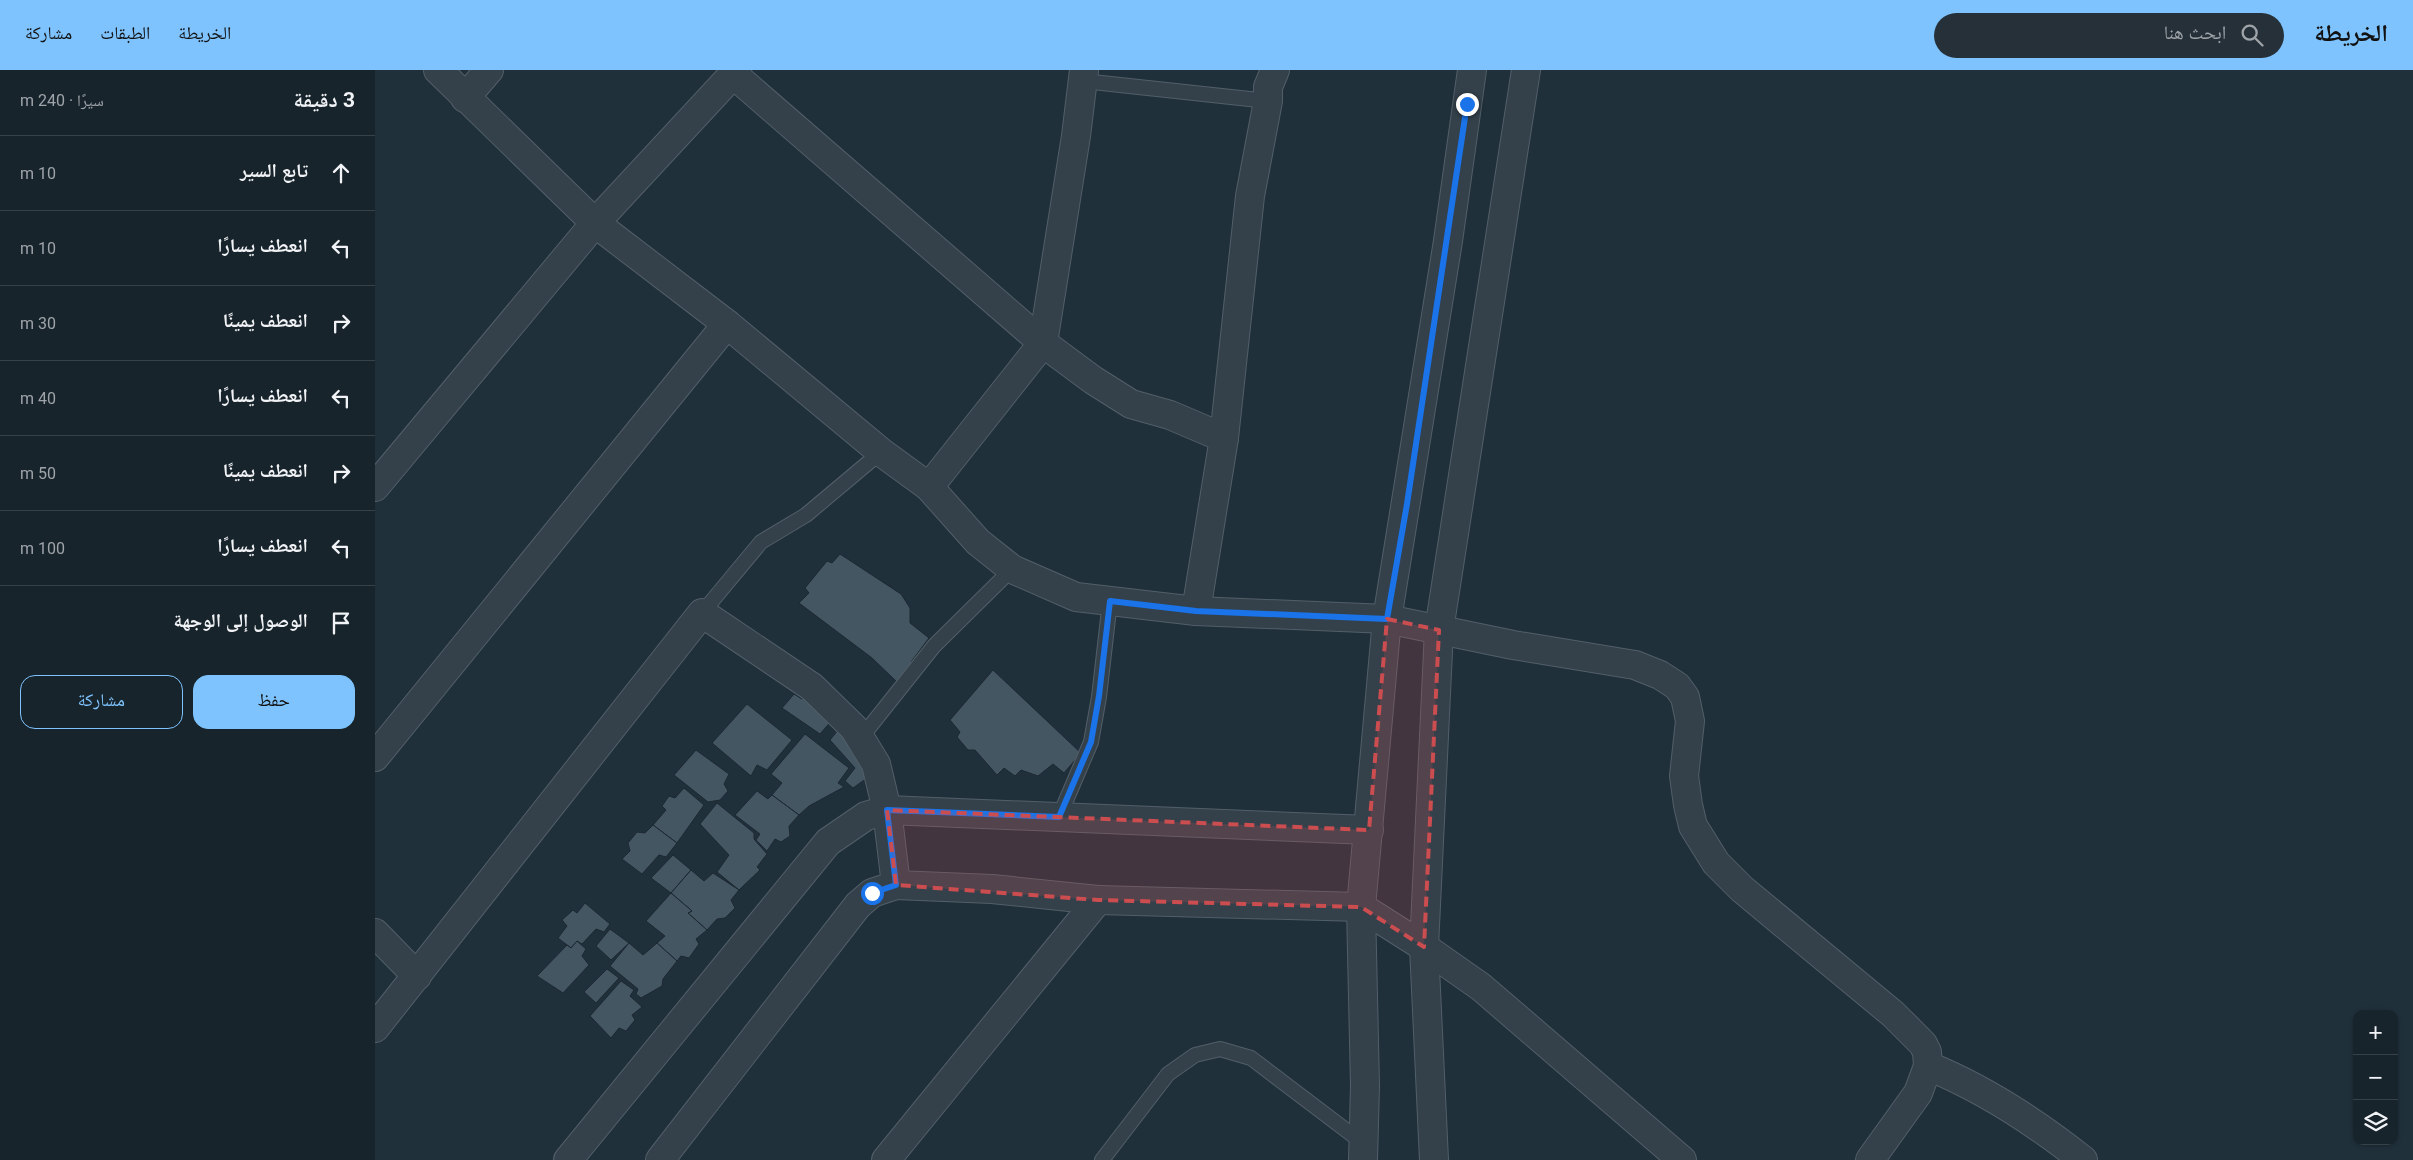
<!DOCTYPE html>
<html lang="ar">
<meta charset="utf-8">
<style>
body{margin:0;font-family:Roboto,"Noto Naskh Arabic",sans-serif;background:#253038;color:#f1f3f6;direction:rtl}
.controls{position:absolute;right:15px;bottom:15px;display:grid;overflow:hidden;border-radius:10px;box-shadow:0 1px 4px #0004}
.controls button{width:45px;height:45px;display:grid;place-items:center;padding:0;border:0;border-bottom:1px solid #364148;background:#18242c;color:#f1f3f6;font:25px sans-serif}
.stop{position:absolute;width:15px;height:15px;margin:-11px;border:4px solid #1a73e8;border-radius:50%;background:#fff}
.stop.end{background:#1a73e8;border-color:#fff;box-shadow:0 1px 5px #0008}
.list{margin:0;padding:0;list-style:none}
h2{display:flex;justify-content:space-between;align-items:center;height:65px;margin:0;padding:0 20px;font-size:21px}
h2 small{font-size:16px;font-weight:400;color:#9fa4a9}
.list li{display:grid;grid-template-columns:32px 1fr auto;gap:15px;align-items:center;box-sizing:border-box;height:75px;padding:0 20px;border-top:1px solid #364148}
.list b{display:block;font-size:19px;white-space:nowrap}
.list em{font-size:16px;font-style:normal;color:#9fa4a9}
.actions{display:flex;gap:10px;padding:15px 20px}
.actions a{flex:1;padding:11px 0;border:1px solid #7ec3fd;border-radius:15px;text-align:center;font-size:18px;color:#7ec3fd}
.actions .main{background:#7ec3fd;color:#111}
.icon{flex:none;width:28px;height:28px;fill:none;stroke:currentColor;stroke-width:2;stroke-linecap:round;stroke-linejoin:round}
.map{position:relative;flex:none;width:2038px;height:1090px;overflow:hidden;direction:ltr}
header{display:flex;align-items:center;gap:30px;box-sizing:border-box;height:70px;padding:0 25px;background:#7ec3fd;color:#111}
header strong{font-size:24px}
nav{display:flex;gap:28px;margin-inline-start:auto;font-size:18px}
.search{width:350px;height:45px;background:#253038;display:flex;align-items:center;gap:12px;box-sizing:border-box;padding:0 18px;border-radius:28px;color:#9fa4a9;font-size:19px}
main{display:flex}
aside{flex:1;background:#18242c}
.map>svg:first-child{display:block}
</style>
<header>
<strong>الخريطة</strong>
<div class="search"><svg class="icon" aria-label="search" viewBox="0 0 24 24"><circle cx="10" cy="10" r="6"/><path d="M15 15l6 6"/></svg>ابحث هنا</div>
<nav><a>الخريطة</a><a>الطبقات</a><a>مشاركة</a></nav>
</header>
<main>
<div class="map">
<svg width="2038" height="1090" viewBox="0 0 2038 1090">
<rect width="100%" height="100%" fill="#20303b"/>
<g fill="#445662" stroke="#1c2832">
<path d="M465 484 526 524 535 538V553L554 568 536 592 541 595 523 613 497 588 424 533 434 523 430 518 452 491 457 493Z"/>
<path d="M618 600 706 683 689 703 678 694 663 706 646 700 640 706 629 698 622 705 600 680H593L582 667 585 662 575 650Z"/>
<path d="M419 624 427 629 433 624 459 648 445 664 407 638Z"/>
<path d="M372 634 417 670 392 700 382 695 376 706 337 673Z"/>
<path d="M471 650 499 703 478 718 470 711 480 698 455 670Z"/>
<path d="M430 664 474 698 463 713 469 717 434 736 424 745 397 725 407 713 396 704Z"/>
<path d="M321 680 354 704 349 714 353 721 345 730 333 732 299 705Z"/>
<path d="M309 718 329 735 302 773 278 755 291 740 287 736 294 726 300 728Z"/>
<path d="M382 721 393 729 397 725 424 745 414 756 415 766 406 772 400 769 392 781 381 770 385 764 360 745Z"/>
<path d="M342 733 379 763V769L392 784 382 797 385 800 364 820 342 802 354 785 325 754Z"/>
<path d="M278 755 302 773 291 787 284 785 267 804 247 789 255 781 253 773 262 762 270 763Z"/>
<path d="M298 785 316 800 296 823 276 808Z"/>
<path d="M316 800 329 811 338 803 364 820 356 830 360 838 350 848 342 849 332 860 313 843 317 841 296 823Z"/>
<path d="M296 823 317 841 313 843 332 860 321 869 324 874 314 888 306 886 302 891 282 873 290 866 271 851Z"/>
<path d="M210 833 235 854 229 862 221 859 207 874 202 871 196 878 183 868 192 856 187 850 198 840 202 843Z"/>
<path d="M235 859 254 873 236 890 221 876Z"/>
<path d="M202 871 211 879 207 886 214 895 188 923 162 906 192 875 196 878Z"/>
<path d="M254 873 268 885 282 873 302 891 288 909 287 916 266 928 261 924 263 919 235 896Z"/>
<path d="M232 899 244 908 221 933 209 922Z"/>
<path d="M246 911 259 920 255 926 267 937 257 945 260 950 251 961 244 958 236 968 215 946Z"/>
</g>
<g fill="none" stroke-linecap="round" stroke-linejoin="round">
<defs>
<g id="service">
<path d="M708 11 893 31"/>
<path d="M327 543 386 472 431 445 506 382"/>
<path d="M485 669 559 576 637 499"/>
<path d="M684 747 716 672 724 627 735 531"/>
<path d="M727 1090 793 1004 820 985 845 979 876 988 988 1073"/>
</g>
<g id="minor">
<path d="M63 0 220 153 352 254 506 382 554 417 603 472 637 499 701 527 821 541 1012 549 1138 575 1260 595 1285 605 1302 616 1310 627 1315 651 1309 706 1313 735 1318 756 1341 793 1367 819 1518 944 1548 974 1552 982 1553 996 1543 1023 1495 1090"/>
<path d="M358 4 668 273 718 310 756 334 795 345 849 368"/>
<path d="M90 28 114 0"/>
<path d="M0 417 220 153 362 0"/>
<path d="M554 417 668 273 701 66 709 0"/>
<path d="M821 541 849 368 875 126 893 31V17L900 0"/>
<path d="M0 687 352 254"/>
<path d="M723 830 986 837 1049 877 1106 917 1307 1090"/>
<path d="M0 863 42 906"/>
<path d="M0 958 327 543 437 617 479 658 501 694 512 740 994 760"/>
<path d="M1553 996C1610 1019 1660 1052 1708 1090"/>
<path d="M193 1090 453 772 491 746 512 740 521 815 617 819 723 830 511 1090"/>
<path d="M285 1090 483 835 497 823 521 815"/>
<path d="M988 1090 990 1016 986 837 1012 549 1073 171 1097 0"/>
<path d="M1059 1090 1049 877 1064 560 1151 0"/>
</g>
</defs>
<use href="#service" stroke="#525f69" stroke-width="16"/>
<use href="#minor" stroke="#525f69" stroke-width="30"/>
<use href="#service" stroke="#34414b" stroke-width="14"/>
<use href="#minor" stroke="#34414b" stroke-width="28"/>
</g>
<g fill="none" stroke-linecap="round" stroke-linejoin="round">
<path stroke="#1a73e8" stroke-width="6" d="M497 823 521 815 512 740 684 747 716 672 724 626 735 531 821 541 1012 549 1032 434 1092 34"/>
</g>
<path fill="#cc4d50" fill-opacity="0.2" stroke="#cc4d50" stroke-width="4" stroke-dasharray="10 6" stroke-linejoin="round" d="M1012 549 1064 560 1049 877 986 837 723 830 521 815 512 740 994 760Z"/>
</svg>
<div class="controls">
<button>+</button>
<button>−</button>
<button><svg class="icon" aria-label="layers" viewBox="0 0 24 24"><path d="M12 4l9 5-9 5-9-5zM3 14l9 5 9-5"/></svg></button>
</div>
<div class="stop" style="left:497px;top:823px"></div>
<div class="stop end" style="left:1092px;top:34px"></div>
</div>
<aside>
<h2>3 دقيقة<small>سيرًا · 240 m</small></h2>
<ul class="list">
<li><svg class="icon" aria-label="ahead" viewBox="0 0 24 24"><path d="M12 20V5M6 11l6-6 6 6"/></svg><div><b>تابع السير</b></div><em>10 m</em></li>
<li><svg class="icon" aria-label="left" viewBox="0 0 24 24"><path d="M17 20v-9H6M10 6l-5 5 5 5"/></svg><div><b>انعطف يسارًا</b></div><em>10 m</em></li>
<li><svg class="icon" aria-label="right" viewBox="0 0 24 24"><path d="M7 20v-9h11M14 6l5 5-5 5"/></svg><div><b>انعطف يمينًا</b></div><em>30 m</em></li>
<li><svg class="icon" aria-label="left" viewBox="0 0 24 24"><path d="M17 20v-9H6M10 6l-5 5 5 5"/></svg><div><b>انعطف يسارًا</b></div><em>40 m</em></li>
<li><svg class="icon" aria-label="right" viewBox="0 0 24 24"><path d="M7 20v-9h11M14 6l5 5-5 5"/></svg><div><b>انعطف يمينًا</b></div><em>50 m</em></li>
<li><svg class="icon" aria-label="left" viewBox="0 0 24 24"><path d="M17 20v-9H6M10 6l-5 5 5 5"/></svg><div><b>انعطف يسارًا</b></div><em>100 m</em></li>
<li><svg class="icon" aria-label="arrive" viewBox="0 0 24 24"><path d="M6 21V4h12l-3 4 3 4H6"/></svg><div><b>الوصول إلى الوجهة</b></div></li>
</ul>
<div class="actions"><a class="main">حفظ</a><a>مشاركة</a></div>
</aside>
</main>
